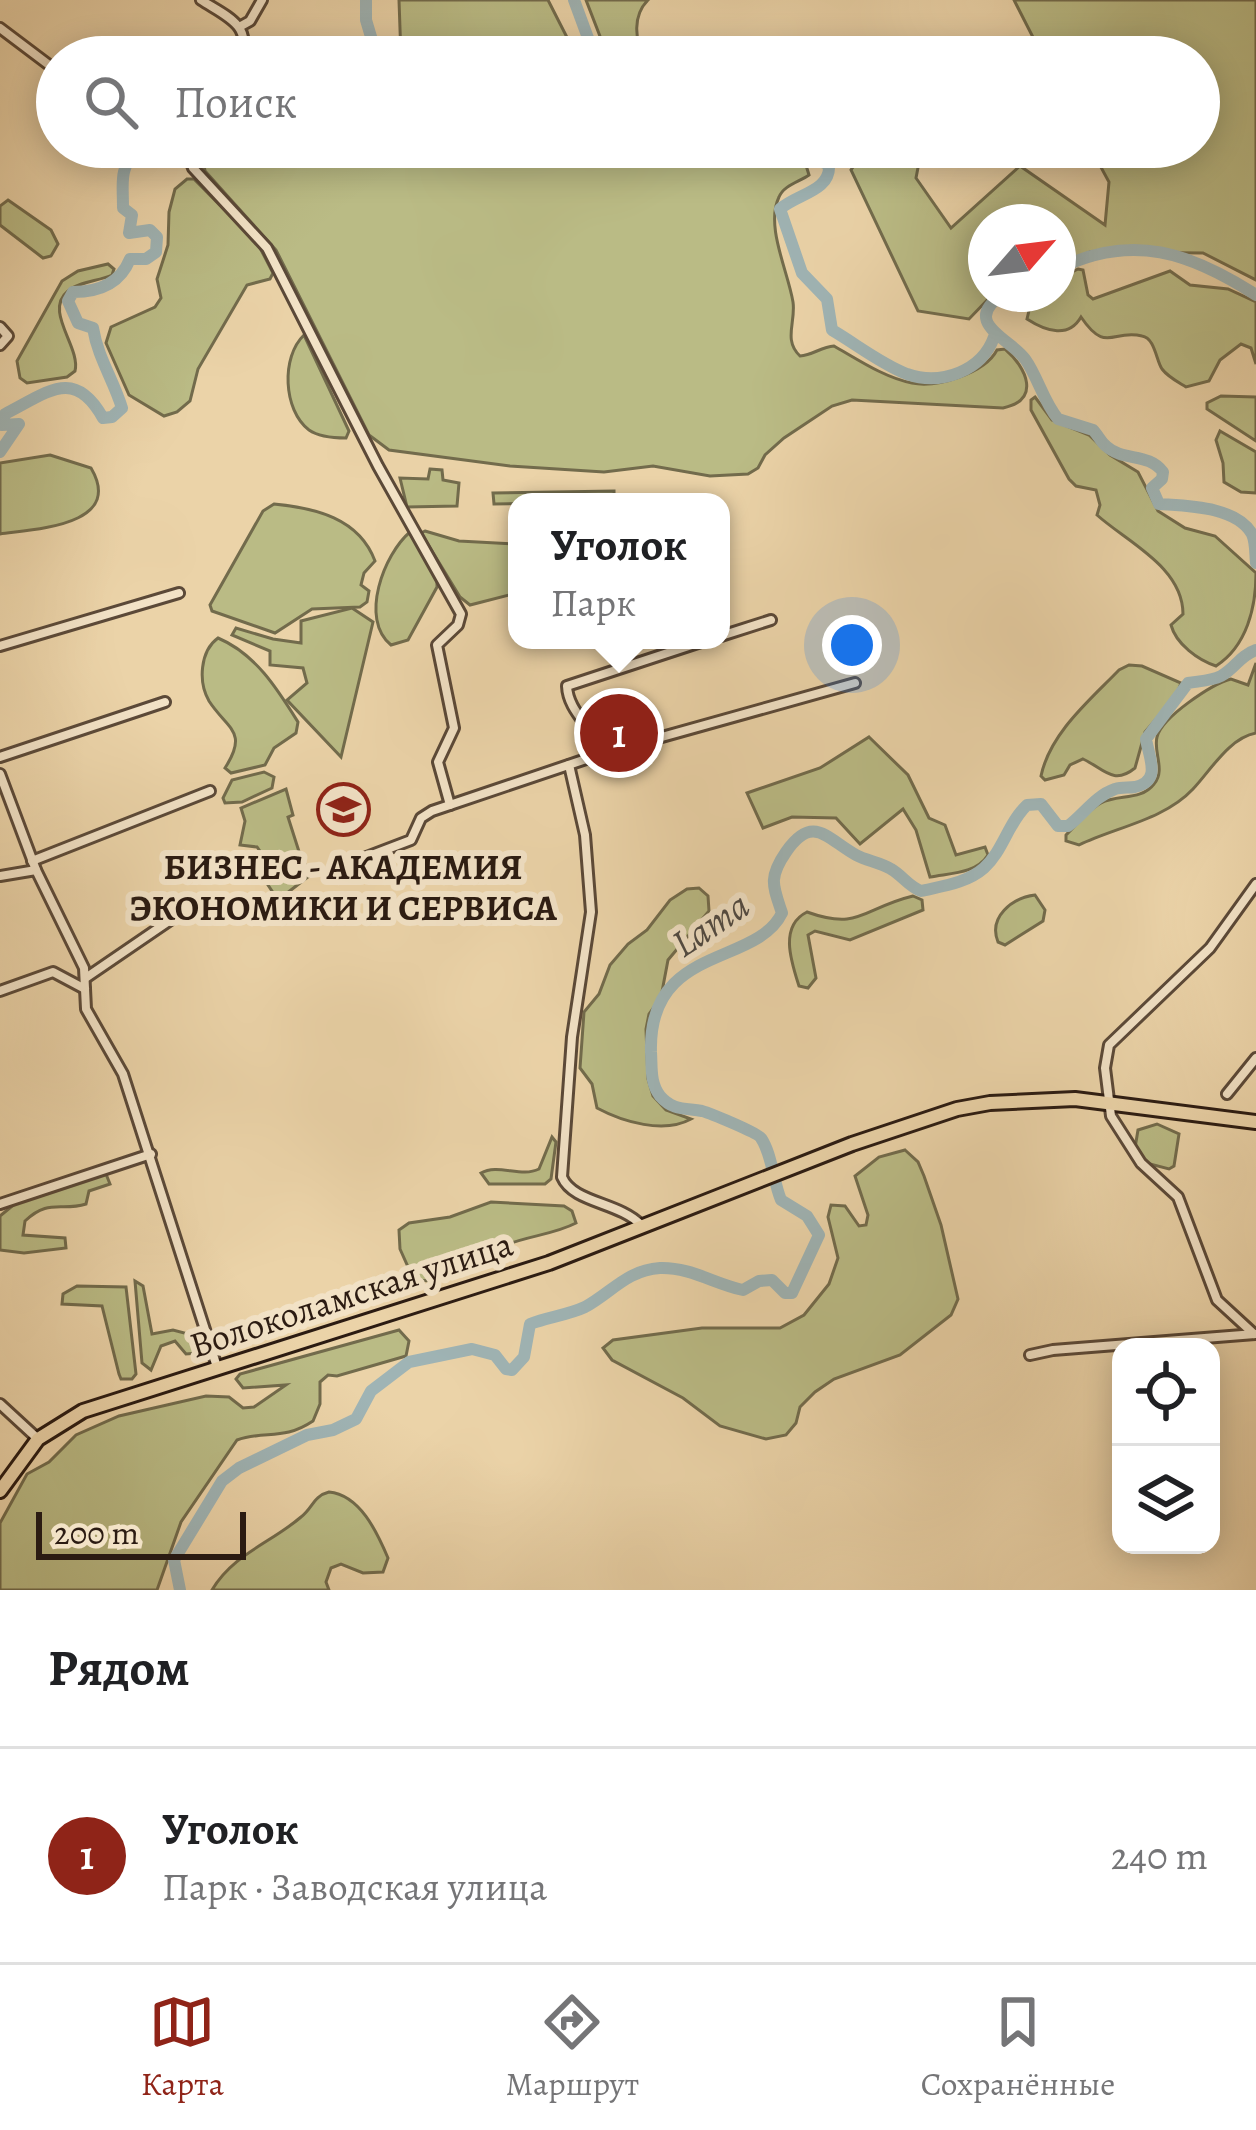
<!DOCTYPE html>
<html lang="ru">
<meta charset="utf-8">
<style>
body{margin:0;font-family:Alegreya,serif;background:#f2f2f2;color:#202124}
.controls{position:absolute;right:36px;bottom:36px;display:grid;overflow:hidden;border-radius:24px;box-shadow:0 6px 30px #0003}
.controls button{width:108px;height:108px;display:grid;place-items:center;padding:0;border:0;border-bottom:3px solid #e0e0e0;background:#fff;color:#202124;font:60px sans-serif}
.compass{position:absolute;left:968px;top:204px;width:108px;height:108px;border-radius:50%;background:#fff;box-shadow:0 6px 30px #0003;rotate:62deg}
.scale{position:absolute;left:36px;bottom:30px;width:210px;box-sizing:border-box;padding-left:12px;border:6px solid #2b1b12;border-top:0;font-size:33px;line-height:42px;white-space:nowrap;color:#2b1b12;-webkit-text-stroke:9px #f2e2c6;paint-order:stroke}
.you{position:absolute;left:852px;top:645px;width:42px;height:42px;margin:-30px;border:9px solid #fff;border-radius:50%;background:#1a73e8;box-shadow:0 0 0 18px #1a73e833}
.badge{display:grid;place-items:center;width:78px;height:78px;border-radius:50%;background:#8f2418;color:#fff;font-size:39px;font-weight:700}
.pin{position:absolute;translate:-50% -50%;border:6px solid #fff;box-shadow:0 3px 12px #0006}
.popup{position:absolute;left:508px;top:493px;width:222px;height:156px;box-sizing:border-box;display:grid;place-content:center;border-radius:24px;background:#fff;filter:drop-shadow(0 3px 9px #0005);font-size:39px;white-space:nowrap;color:#757577}
.popup b{font-size:45px;color:#202124}
.popup::after{content:'';position:absolute;left:50%;top:100%;margin-left:-24px;border:24px solid transparent;border-top-color:#fff}
.list{margin:0;padding:0;list-style:none}
h2{display:flex;justify-content:space-between;align-items:center;height:156px;margin:0;padding:0 48px;font-size:51px}
h2 small{font-size:39px;font-weight:400;color:#757577}
.list li{display:grid;grid-template-columns:78px 1fr auto;gap:36px;align-items:center;box-sizing:border-box;height:216px;padding:0 48px;border-top:3px solid #e0e0e0}
.list b{display:block;font-size:45px;white-space:nowrap}
.list p{margin:0;font-size:39px;white-space:nowrap;color:#757577}
.list em{font-size:39px;font-style:normal;color:#757577}
.icon{flex:none;width:66px;height:66px;fill:none;stroke:currentColor;stroke-width:2;stroke-linecap:round;stroke-linejoin:round}
.map{position:relative;flex:none;width:1256px;height:1590px;overflow:hidden}
.search{position:absolute;background:#fff;box-shadow:0 6px 30px #0003;left:36px;right:36px;top:36px;height:132px;display:flex;align-items:center;gap:30px;box-sizing:border-box;padding:0 42px;border-radius:66px;color:#757577;font-size:45px}
.sheet{height:372px;background:#fff}
nav{display:flex;justify-content:space-around;align-items:center;box-sizing:border-box;height:168px;border-top:3px solid #e0e0e0;background:#fff;font-size:33px;color:#757577}
nav a{display:grid;justify-items:center;gap:6px}
nav .on{color:#8f2418}
.map>svg:first-child{display:block}
</style>
<div class="map">
<svg width="1256" height="1590" viewBox="0 0 1256 1590">
<rect width="100%" height="100%" fill="#ebd3a8"/>
<filter id="stains"><feTurbulence type="fractalNoise" baseFrequency=".00167" numOctaves="4"/><feColorMatrix values="0 0 0 0 .2 0 0 0 0 .09 0 0 0 0 .02 0 0 0 .5 -.17"/></filter>
<radialGradient id="worn" r=".72"><stop offset=".6" stop-color="#630" stop-opacity="0"/><stop offset="1" stop-color="#630" stop-opacity=".3"/></radialGradient>
<g fill="#babb85" stroke="#726b4c" stroke-width="3">
<path d="M399 0H548L577 57H401Z"/>
<path d="M586 0H648C633 15 634 40 645 57H608Z"/>
<path d="M1014 0H1256V280L1203 253 1090 252 1058 266V222H986V294H993L969 319 918 311 851 170 867 147H922L916 178 951 228 1020 166 1105 225 1109 182 1090 147H1199V57H1043Z"/>
<path d="M270 147H740L779 159 805 162 809 175C799 182 784 185 779 197 765 226 788 271 793 302 796 322 783 340 800 356 813 355 821 347 834 346 857 359 885 378 912 383 937 388 985 373 997 350L1005 349C1027 368 1041 400 1003 408L852 400 832 406 784 438 765 455 758 468 748 474 710 476 653 466 604 472 510 466 389 450 369 435 276 250 205 171 204 165 210 161 221 165Z"/>
<path d="M187 179H194L258 244 273 273 270 279 247 285 198 369 190 401 177 412 164 416 129 395 106 343 111 327 155 307 161 298 157 279 168 245 169 212 175 189Z"/>
<path d="M8 200 51 230 58 244 51 256 43 258 0 225V206Z"/>
<path d="M108 264 114 269 112 275C99 281 78 282 68 291 43 311 81 347 75 371L67 377 27 383 20 378 17 361 62 281 78 271Z"/>
<path d="M1078 269 1083 270 1088 295 1093 299 1170 271 1190 285 1228 289 1256 302V364L1251 348 1241 344 1220 360 1209 381 1186 387C1178 382 1168 377 1162 369 1156 360 1155 338 1142 336 1112 329 1106 354 1081 317 1069 338 1047 332 1027 319L1033 294H1058V279Z"/>
<path d="M304 335 349 431 346 438C334 438 319 437 309 430 283 410 281 357 304 335Z"/>
<path d="M1221 396 1256 397V441L1207 409V403Z"/>
<path d="M1035 397 1052 420 1089 435 1110 455 1138 472 1158 511 1185 528 1215 536 1256 573C1256 607 1247 646 1216 666 1198 660 1176 644 1171 625L1183 614C1183 567 1127 542 1097 515L1100 505 1096 490 1076 486 1069 479 1031 410V400Z"/>
<path d="M1220 431 1256 452V493L1241 492 1224 482 1223 463 1216 440Z"/>
<path d="M50 455 91 468C125 526 34 529 0 534V463Z"/>
<path d="M430 469 442 470 443 480 459 483 457 506 407 507 400 478 428 479Z"/>
<path d="M614 491V502L494 504 493 493Z"/>
<path d="M274 504C315 508 359 518 375 561L364 573 361 585 369 591 367 602 360 607 312 609 275 633 212 611 210 605 263 511Z"/>
<path d="M425 531 459 541 517 544V593L470 605 460 597 421 533Z"/>
<path d="M410 532 437 580V587L408 640 391 645C359 619 384 554 410 532Z"/>
<path d="M352 608 373 622 341 757 287 700 307 683 303 668 270 665V651L232 635 236 628 273 639 301 643V621Z"/>
<path d="M218 638C256 654 278 690 298 722L296 733 274 748 265 765 231 773 225 768C249 731 227 729 209 701 198 682 200 651 218 638Z"/>
<path d="M1256 663V733C1229 738 1211 770 1193 789 1164 820 1116 827 1079 845L1066 841V835C1076 825 1088 810 1101 803 1118 794 1141 801 1154 784 1166 770 1153 752 1157 737 1162 717 1212 684 1231 679L1248 685Z"/>
<path d="M1129 665 1142 666 1181 683 1176 696 1145 732 1135 768C1113 786 1103 768 1083 759L1070 765 1064 775 1045 780 1041 776C1050 733 1090 700 1119 670Z"/>
<path d="M869 737 908 775 929 818 945 825 956 855 985 847 988 855C976 874 950 873 930 877L916 830 903 809 860 844 836 818 792 817 763 828 747 793 820 768Z"/>
<path d="M264 772 274 777 272 788 242 802 225 803 223 798 232 780Z"/>
<path d="M286 789 293 815 288 817 302 861 313 873 278 900 262 876 271 867 257 847 240 845 245 821 241 808Z"/>
<path d="M699 888 708 896 709 911 668 960 661 997 649 1014 646 1029 648 1079 653 1096 666 1110 691 1119C664 1134 623 1122 597 1108L592 1084 580 1068 584 1012 599 994 610 965 628 944 647 930 670 900 687 889Z"/>
<path d="M1035 895 1045 910 1043 921 1005 945 998 942C988 917 1012 898 1035 895Z"/>
<path d="M913 896 922 900 923 910 850 940 815 931 808 935 816 978 808 988 799 986C791 961 779 926 807 912 860 931 863 908 913 896Z"/>
<path d="M1157 1124 1179 1134 1174 1166 1169 1169 1146 1163 1135 1148 1138 1130Z"/>
<path d="M552 1137 556 1142 551 1179 545 1184H489L481 1173C498 1163 521 1178 539 1169Z"/>
<path d="M905 1150 918 1162 924 1176 941 1225 958 1299 951 1315 900 1355 834 1379 815 1392 800 1407 796 1423 786 1435 766 1439 720 1426 683 1398 612 1360 603 1348 613 1340 702 1328H780L804 1315 829 1284 838 1258 828 1217 831 1205 845 1206 859 1226 866 1225 868 1215 855 1176 879 1157Z"/>
<path d="M106 1174 110 1184 89 1191 86 1204C61 1212 49 1198 25 1221L23 1235 65 1238 66 1248 24 1253 0 1250V1216L17 1202Z"/>
<path d="M491 1202 564 1206 572 1211 576 1223C553 1235 525 1236 501 1247 471 1260 451 1291 413 1278L400 1249 399 1230 409 1223 450 1217Z"/>
<path d="M135 1281 143 1286 152 1334 173 1330 196 1336 202 1344 198 1353 186 1354 175 1341 161 1346 151 1370 142 1363Z"/>
<path d="M77 1286 126 1287 136 1374 132 1379H121L119 1374 102 1306 62 1304 63 1294Z"/>
<path d="M399 1330 409 1341 406 1356 337 1376 328 1375 320 1382V1404L313 1421C283 1441 266 1430 237 1440L181 1522 157 1590H0V1523L27 1474 49 1462 76 1435 119 1416 206 1396 229 1397 243 1408 254 1407 286 1385 243 1388 236 1379 240 1374Z"/>
<path d="M329 1492C360 1495 377 1532 388 1558L383 1572 363 1573 341 1564 331 1568 326 1582 329 1590H212C233 1554 271 1543 301 1517 313 1508 313 1496 329 1492Z"/>
</g>
<g fill="none" stroke-linecap="round" stroke-linejoin="round">
<g stroke="#9fb4b5" stroke-width="12">
<path d="M366 0V20L377 57"/>
<path d="M574 0 595 57"/>
<path d="M197 147 219 159 241 147"/>
<path d="M761 147 804 153 829 165C831 191 797 194 780 209L802 273 827 299 832 330C856 344 881 364 907 374 941 386 982 371 994 337"/>
<path d="M1058 269C1132 232 1191 253 1256 295"/>
<path d="M1003 294C960 323 1010 338 1025 359 1038 377 1043 401 1058 419L1093 430C1098 435 1101 442 1106 446 1123 462 1148 452 1163 472L1162 479 1152 488 1159 504C1186 506 1236 506 1252 534 1256 543 1255 555 1256 563"/>
<path d="M0 452 19 424 2 425 5 414C47 393 74 366 103 418L112 417 122 408C113 379 98 358 93 328L78 323 68 301 73 292C98 292 120 284 130 259H146L156 252 157 237 150 230 129 233 132 215 123 208C123 178 119 174 136 147"/>
<path d="M180 1590 174 1560 222 1481 239 1468 307 1435 333 1430 356 1419 371 1391 409 1362 472 1349 495 1355 506 1369 512 1370 524 1357 530 1324C548 1317 568 1315 585 1307 611 1293 627 1270 660 1268 690 1267 715 1284 743 1290L759 1281 772 1280 785 1293H792L819 1235 807 1216 781 1200C773 1181 772 1154 761 1138 758 1133 710 1113 702 1111 686 1108 673 1111 660 1096 650 1083 652 1068 651 1052 648 944 756 967 782 913 773 886 768 878 786 852 813 813 827 839 856 855 867 861 880 862 891 869 903 876 908 886 921 891 943 886 967 883 984 868 1003 851 1008 823 1027 805L1041 804 1058 826H1068C1084 814 1095 796 1115 789 1122 787 1128 788 1135 787 1162 781 1149 758 1146 739L1188 683C1199 681 1211 681 1221 676 1236 668 1239 656 1256 650"/>
</g>
<defs>
<g id="street">
<path d="M201 0C224 15 255 26 239 57"/>
<path d="M241 26 250 21 262 0"/>
<path d="M0 28 57 71"/>
<path d="M185 147 193 168 267 248 378 466 461 614 458 625 437 645 454 728 438 762 450 805"/>
<path d="M0 327 8 336 0 345"/>
<path d="M721 636 771 620"/>
<path d="M0 646 179 593"/>
<path d="M601 754C595 728 568 713 567 686L707 640"/>
<path d="M0 757 165 702"/>
<path d="M569 765 585 835 591 912 572 1037 562 1177C573 1203 619 1202 641 1225"/>
<path d="M0 774 36 870 84 968 86 1009 123 1074 217 1367"/>
<path d="M32 861 210 791"/>
<path d="M335 869 411 840 421 818 432 811 601 754 855 683"/>
<path d="M0 876 36 870"/>
<path d="M87 977 188 908"/>
<path d="M0 991 53 972 85 989"/>
<path d="M1227 1094 1256 1058"/>
<path d="M0 1204 151 1154"/>
<path d="M1254 1334 1217 1300 1178 1197 1141 1163 1111 1116 1105 1068 1109 1045 1210 948 1256 884"/>
<path d="M1030 1355 1053 1350 1255 1334"/>
<path d="M0 1404 38 1439"/>
</g>
<path id="primary" d="M0 1491 38 1439 83 1411 549 1263 852 1144 957 1109 990 1103 1075 1099 1256 1122"/>
</defs>
<use href="#street" stroke="#5b4938" stroke-width="14"/>
<use href="#primary" stroke="#2b1b12" stroke-width="18"/>
<use href="#street" stroke="#f2e2c6" stroke-width="8"/>
<use href="#primary" stroke="#ebd3a8" stroke-width="12"/>
</g>
<defs>
<symbol id="university-ring" viewBox="-11 -11 22 22"><circle r="9.5" fill="#f2e2c6" stroke="#8f2418" stroke-width="1.5"/><path d="M0-5L7-2L0 1L-7-2ZM-4 1L0 2.5L4 1V4Q0 6-4 4Z" fill="#8f2418"/></symbol>
</defs>
<g fill-rule="evenodd">
<use href="#university-ring" x="314" y="780" width="59" height="59"/>
</g>
<g text-anchor="middle" dominant-baseline="central" stroke-width="12" stroke-linejoin="round" paint-order="stroke">
<g font-size="36" font-weight="bold" fill="#2b1b12" stroke="#f2e2c6">
<text x="343" y="866">БИЗНЕС - АКАДЕМИЯ<tspan x="343" dy="41">ЭКОНОМИКИ И СЕРВИСА</tspan></text>
</g>
<g font-size="36" fill="#2b1b12" stroke="#f2e2c6">
<text transform="translate(351 1294) rotate(-18)">Волоколамская улица</text>
</g>
<g font-size="39" font-style="italic" fill="#4e4943" stroke="#f2e2c6">
<text transform="translate(710 924) rotate(-34)">Lama</text>
</g>
</g>
<rect width="100%" height="100%" filter="url(#stains)"/>
<rect width="100%" height="100%" fill="url(#worn)"/>
</svg>
<div class="controls">
<button><svg class="icon" aria-label="locate" viewBox="0 0 24 24"><circle cx="12" cy="12" r="6"/><path d="M12 2v4M12 18v4M2 12h4M18 12h4"/></svg></button>
<button><svg class="icon" aria-label="layers" viewBox="0 0 24 24"><path d="M12 4l9 5-9 5-9-5zM3 14l9 5 9-5"/></svg></button>
</div>
<svg class="compass" viewBox="-18 -18 36 36"><path d="M0-13l5 13h-10z" fill="#e53935"/><path d="M0 13l5-13h-10z" fill="#757577"/></svg>
<div class="scale">200 m</div>
<div class="you"></div>
<div class="pin badge" style="left:619px;top:733px">1</div>
<div class="popup"><b>Уголок</b>Парк</div>
<div class="search"><svg class="icon" aria-label="search" viewBox="0 0 24 24"><circle cx="10" cy="10" r="6"/><path d="M15 15l6 6"/></svg>Поиск</div>
</div>
<section class="sheet">
<h2>Рядом<small></small></h2>
<ul class="list">
<li><span class="badge">1</span><div><b>Уголок</b><p>Парк · Заводская улица</p></div><em>240 m</em></li>
</ul>
</section>
<nav>
<a class="on"><svg class="icon" aria-label="map" viewBox="0 0 24 24"><path d="M3 6l6-2 6 2 6-2v14l-6 2-6-2-6 2zM9 4v14M15 6v14"/></svg>Карта</a>
<a><svg class="icon" aria-label="directions" viewBox="0 0 24 24"><path d="M12 3l9 9-9 9-9-9zM9 14v-3h6M13 9l2 2-2 2"/></svg>Маршрут</a>
<a><svg class="icon" aria-label="saved" viewBox="0 0 24 24"><path d="M7 4h10v16l-5-4-5 4z"/></svg>Сохранённые</a>
</nav>
